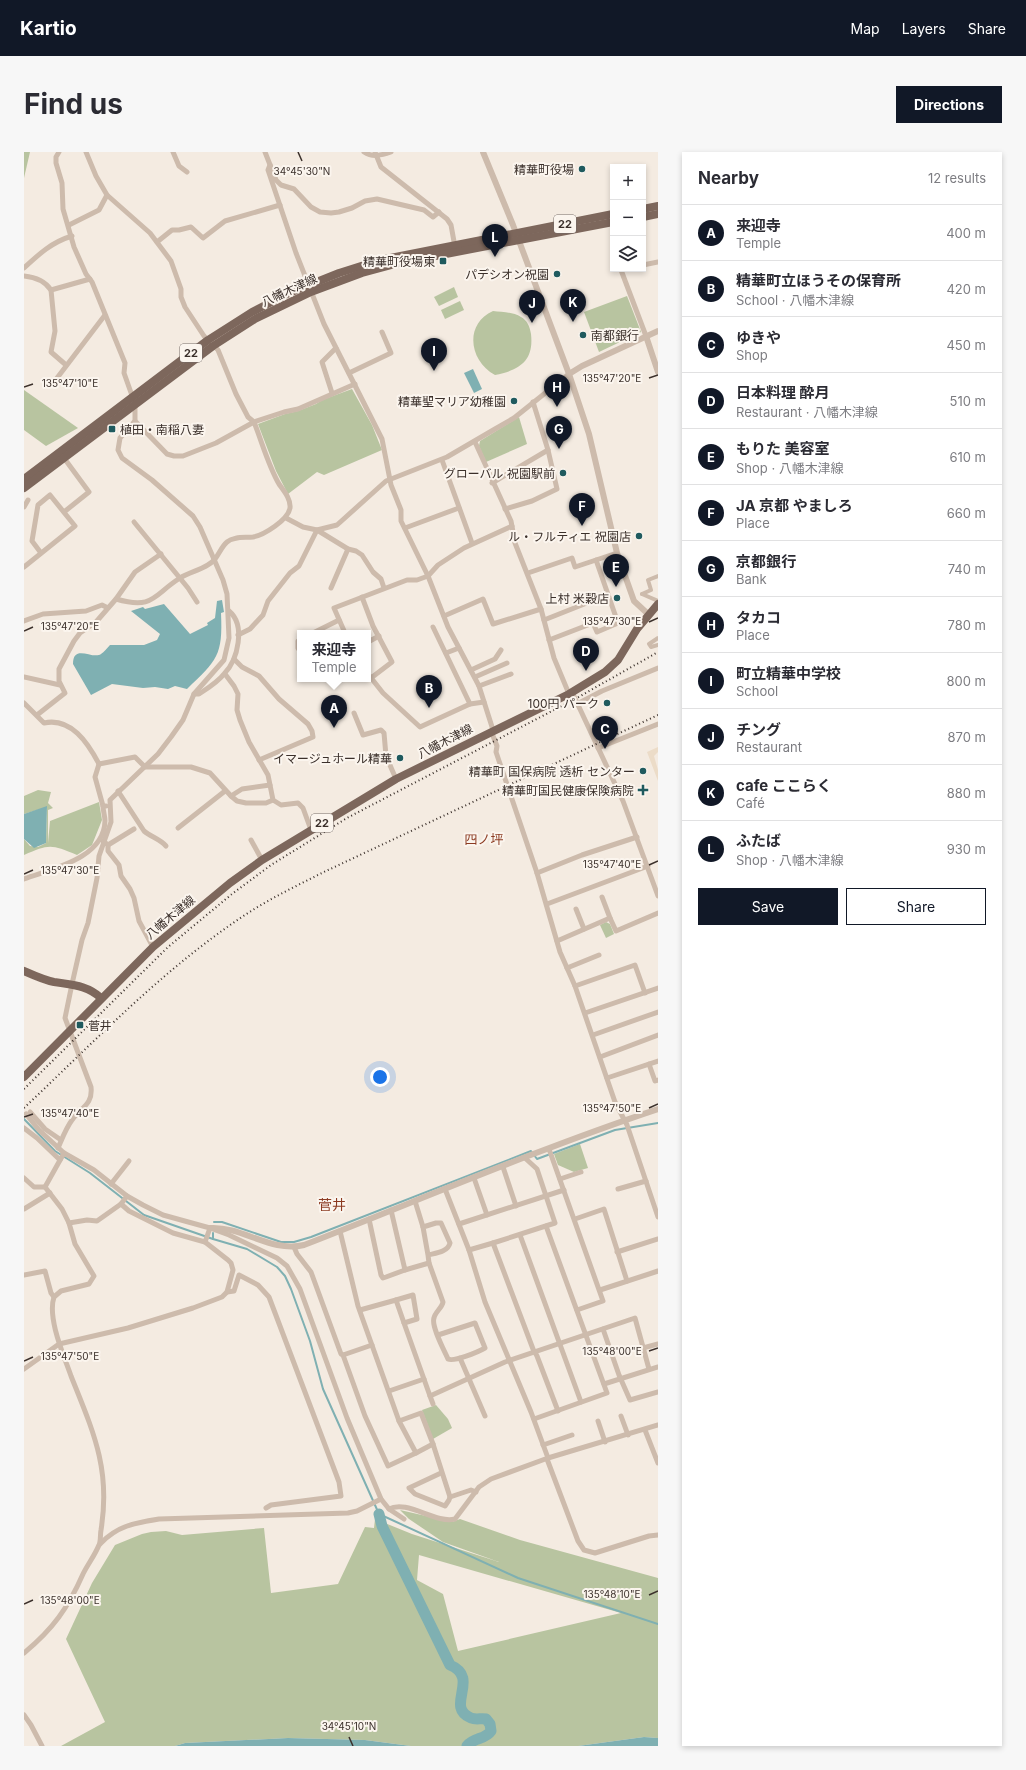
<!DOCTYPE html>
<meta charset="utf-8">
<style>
body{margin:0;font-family:Inter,"Noto Sans JP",sans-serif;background:#f7f7f7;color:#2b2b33}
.controls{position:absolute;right:12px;top:12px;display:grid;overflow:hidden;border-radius:0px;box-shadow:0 2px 6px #0003}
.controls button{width:36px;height:36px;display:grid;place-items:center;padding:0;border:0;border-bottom:1px solid #e1e1e2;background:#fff;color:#2b2b33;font:20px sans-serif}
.you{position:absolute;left:356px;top:925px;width:14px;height:14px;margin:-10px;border:3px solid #fff;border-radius:50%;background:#1a73e8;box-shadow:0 0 0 6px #1a73e833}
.badge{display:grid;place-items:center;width:26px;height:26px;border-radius:50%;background:#111827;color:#fff;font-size:13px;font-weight:700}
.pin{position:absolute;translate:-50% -33px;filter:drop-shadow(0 1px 2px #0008)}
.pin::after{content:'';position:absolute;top:21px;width:14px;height:12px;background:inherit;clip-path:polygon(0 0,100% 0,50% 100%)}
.popup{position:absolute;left:273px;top:478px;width:74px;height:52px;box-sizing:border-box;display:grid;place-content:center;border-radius:0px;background:#fff;filter:drop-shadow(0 1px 3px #0005);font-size:13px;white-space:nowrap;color:#7c7c81}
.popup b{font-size:15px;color:#2b2b33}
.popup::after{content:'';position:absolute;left:50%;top:100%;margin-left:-8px;border:8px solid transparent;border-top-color:#fff}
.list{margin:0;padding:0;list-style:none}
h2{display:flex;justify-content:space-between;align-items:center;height:52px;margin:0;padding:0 16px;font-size:17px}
h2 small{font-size:13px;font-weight:400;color:#7c7c81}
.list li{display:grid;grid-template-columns:26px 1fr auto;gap:12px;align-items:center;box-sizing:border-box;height:56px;padding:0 16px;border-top:1px solid #e1e1e2}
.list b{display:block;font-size:15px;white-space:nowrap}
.list p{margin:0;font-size:13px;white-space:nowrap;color:#7c7c81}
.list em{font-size:13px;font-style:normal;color:#7c7c81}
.actions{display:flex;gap:8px;padding:12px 16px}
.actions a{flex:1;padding:9px 0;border:1px solid #111827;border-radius:0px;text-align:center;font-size:14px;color:#111827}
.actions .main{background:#111827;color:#fff}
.icon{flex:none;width:22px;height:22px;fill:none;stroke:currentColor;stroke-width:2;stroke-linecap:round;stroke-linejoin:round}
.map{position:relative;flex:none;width:634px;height:1594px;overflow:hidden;border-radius:0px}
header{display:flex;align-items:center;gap:24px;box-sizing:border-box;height:56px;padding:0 20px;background:#111827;color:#fff}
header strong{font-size:19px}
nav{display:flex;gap:22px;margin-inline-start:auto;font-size:14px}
.intro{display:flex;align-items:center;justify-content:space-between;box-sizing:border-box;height:96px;padding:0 24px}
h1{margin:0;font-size:28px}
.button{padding:10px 18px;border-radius:0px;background:#111827;color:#fff;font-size:14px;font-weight:700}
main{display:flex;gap:24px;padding:0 24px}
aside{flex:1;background:#fff;border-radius:0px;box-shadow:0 2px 6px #0003}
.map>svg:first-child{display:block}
</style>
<header>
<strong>Kartio</strong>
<nav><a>Map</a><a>Layers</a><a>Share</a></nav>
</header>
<div class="intro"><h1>Find us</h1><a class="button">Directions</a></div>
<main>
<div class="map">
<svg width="634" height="1594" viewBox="0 0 634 1594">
<rect width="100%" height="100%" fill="#f4ebe1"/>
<g fill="#b8c4a0" fill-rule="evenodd">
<path d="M0 0H6L0 26Z"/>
<path d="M430 135 434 145 415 154 410 145Z"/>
<path d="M603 144 617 180 575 200 560 160Z"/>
<path d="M436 149 440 158 421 167 417 158Z"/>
<path d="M469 159C478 160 489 160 497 165 503 168 506 175 507 182 510 209 496 218 471 223 445 209 440 172 469 159Z"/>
<path d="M328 237 348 273 358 298 300 323 293 320 264 342 252 319 234 272 261 262 274 259 292 252 298 248Z"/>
<path d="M0 238 54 276 22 294 0 278Z"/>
<path d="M495 265 503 292 462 310 455 294 456 289Z"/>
<path d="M14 638 27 640 24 651 29 656 24 658V691L26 669 75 650 78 668 68 693 53 703C27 692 25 692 0 703V687L6 694 14 695 22 691 23 655 0 662V644Z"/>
<path d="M582 770 586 772 590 782 582 786 576 773Z"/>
<path d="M556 992 564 1016 550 1020 534 1013 530 1002Z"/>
<path d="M412 1253 424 1267 428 1276 409 1287 398 1258Z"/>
<path d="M376 1358 428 1370 436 1367 496 1388 634 1426V1586L620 1585 554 1594H387L341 1588 264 1586 161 1591 151 1594H37L81 1570 42 1487 68 1431 91 1393 118 1382 127 1380 142 1379 158 1383 240 1376 247 1441 314 1432 341 1375 350 1376 351 1367 388 1382 475 1410 419 1390 385 1367ZM395 1403 597 1461 434 1499 419 1442 393 1428Z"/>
</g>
<path fill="#ecdcc8" d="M634 595V600L630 604 634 618V629L623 600Z"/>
<g fill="#7fb0b2">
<path d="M449 217 458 237 450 241 440 221Z"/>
<path d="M198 448 200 460 197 461C199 504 193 508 163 537L151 534 144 537 131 535 119 536 88 532 67 543 49 512C49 491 69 508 77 502 80 500 83 496 86 493H120L133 488 136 482 107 459 119 455 121 457 140 452 166 482 184 473 183 471 191 466 193 449Z"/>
<path d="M23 654 22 691 10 696 0 687V662Z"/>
<path d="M620 1585 634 1586V1594H554Z"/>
<path d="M264 1586 341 1588 387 1594H151L161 1591Z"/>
</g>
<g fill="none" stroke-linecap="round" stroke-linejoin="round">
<g stroke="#7fb0b2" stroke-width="2">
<path d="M0 967 31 999 66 1021 120 1063 189 1087 223 1097 253 1115 261 1124 267 1137 286 1189 299 1237 355 1362 494 1426 634 1472"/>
<path d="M190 1070H198L257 1090H270L287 1085 507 999 513 1007 591 978 634 971"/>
<path d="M189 1087V1081"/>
</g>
<path stroke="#7fb0b2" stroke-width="11" d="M355 1362 358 1374 426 1513C457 1526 420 1555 447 1566 452 1568 457 1566 462 1567L466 1572 467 1579C461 1588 450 1585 443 1594"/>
<g stroke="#cdbbac" stroke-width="4">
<path d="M618 442 627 438 624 428 634 424"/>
<path d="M618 442 634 449"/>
<path d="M634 486 625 492 627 495 634 493"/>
</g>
<g stroke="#cdbbac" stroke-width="5">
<path d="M149 0 155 14 163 20"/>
<path d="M241 0 252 28 257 33 270 37 287 55 296 60 307 61 315 60 328 56 341 49 353 47 400 58 409 65 415 60"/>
<path d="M340 0C349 6 358 3 367 0"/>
<path d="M351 0 357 15 423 67 427 73 431 95"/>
<path d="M246 13 244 18 272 101 300 172 358 287 367 333 377 358V369L404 424 424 475 455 534 469 578"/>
<path d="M83 43 126 81 147 109 157 137V145L161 155 180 184 194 198 212 242 224 265 230 270C238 290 244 313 255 332 260 339 267 347 266 356 264 368 240 383 229 385 221 386 210 384 203 390 198 394 195 402 191 407 183 417 167 419 156 426 129 443 130 458 92 447"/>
<path d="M45 73 75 58 83 43 72 24 62 0"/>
<path d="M133 90 148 78H155L167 75 179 86 201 69 256 53"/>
<path d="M619 113 634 110"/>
<path d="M0 116C15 102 28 90 48 84"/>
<path d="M600 117 597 118 622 184"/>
<path d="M0 124C10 125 21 129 27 138"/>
<path d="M42 213 27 200 31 179 27 138 66 127"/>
<path d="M325 221 367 201 358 180"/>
<path d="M30 230 81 163"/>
<path d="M308 241 298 210 312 196"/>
<path d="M111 269 143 302 150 304H159L192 291 230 270 260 260 274 257 331 232"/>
<path d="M451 290 487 369 491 391 517 457 530 506 545 542"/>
<path d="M418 308 448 391"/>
<path d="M468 331 524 298"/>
<path d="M0 355 4 348"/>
<path d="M481 357 508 349 533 337 524 298 509 250"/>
<path d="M40 360 65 340 40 306"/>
<path d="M262 366 279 375 293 378 324 397 332 399 338 403 349 420 357 427 360 436"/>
<path d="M110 370 164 436 173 450"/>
<path d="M381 376 435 356"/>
<path d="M0 415 51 374 26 343 14 353 8 389 17 401"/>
<path d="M504 421 548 406 551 415 593 401"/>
<path d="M307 436 324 397"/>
<path d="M338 445 349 474 368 510 347 526"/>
<path d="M420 464 459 447 469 472 517 457"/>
<path d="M520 468 583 443"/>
<path d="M0 469 19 462 62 459 78 453 84 456"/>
<path d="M409 475 446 552"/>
<path d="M289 481 315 468"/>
<path d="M321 481 310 456 383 428H393L404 424 414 413 440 396 488 374"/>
<path d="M214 483 226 477 239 463 244 449 266 421 275 414 293 378 313 373 362 329 423 305 471 277 490 266 545 222"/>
<path d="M276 488 274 489V496L276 499"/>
<path d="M525 488 569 471 573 480 594 471 572 408"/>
<path d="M344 490 355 484"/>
<path d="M422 501 435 496"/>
<path d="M210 507 218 515 235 524 255 547 284 572 288 579 289 585 235 608"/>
<path d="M447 518 471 507 477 498"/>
<path d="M201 522 210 534 214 542 213 558 216 568 225 590 244 623 249 648 257 653 274 651 279 656 287 678"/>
<path d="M344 522 359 541 396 575 446 552 460 550"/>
<path d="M0 525 36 533"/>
<path d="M451 525 483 511"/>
<path d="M455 534 487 522"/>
<path d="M548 540 599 649 634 744"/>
<path d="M170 542H175C184 536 194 530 200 522 214 508 222 473 205 459"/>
<path d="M0 551 20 571C47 565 64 591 75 612L111 605 121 615H167L186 621 207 644 213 649 222 651H242L249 648"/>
<path d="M553 552 578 539 634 516"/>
<path d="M330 561 339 583 357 578 360 581 362 604 372 627"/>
<path d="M13 563 41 541 35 529V517L50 489 56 481 72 470 92 447 111 420 137 402"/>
<path d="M467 579 473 594 472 600 513 721 536 800 551 834 591 950 603 973 634 1065"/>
<path d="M574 596 634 572"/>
<path d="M75 612 71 625 79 654H82"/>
<path d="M94 639 120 679C127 685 136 687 142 694"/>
<path d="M207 644 218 637 246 633"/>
<path d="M154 676 201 639"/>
<path d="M227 688 238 708"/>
<path d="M79 689 84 693V699L95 713 97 724 106 737 110 746 115 769 129 795"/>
<path d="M84 693 110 677"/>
<path d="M513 721 558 703 613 685"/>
<path d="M0 727C27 717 80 707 81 669 81 664 79 659 79 654"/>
<path d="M578 745 586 766"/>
<path d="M523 752 624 714"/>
<path d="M552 757 560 777"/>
<path d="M533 789 586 766 592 779 634 761"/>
<path d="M543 816 575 803"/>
<path d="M551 834 611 813 621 841"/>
<path d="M561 861 634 836"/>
<path d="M569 883 634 860"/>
<path d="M576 905 634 883"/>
<path d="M625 912 631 929 634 928"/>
<path d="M583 926 634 909"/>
<path d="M6 960 21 977 37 988"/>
<path d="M2 962 15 978 40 1001 70 1018 103 1044 119 1053 139 1063 186 1076 205 1083 253 1106 263 1114 276 1137 323 1266 357 1347 365 1357 380 1367"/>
<path d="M0 976 13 986 36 1008"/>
<path d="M34 996C38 987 42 976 48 968 57 955 69 953 67 935L41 866 48 832 58 788 64 771 73 726 75 704 87 670 86 648 134 602 147 585 159 568 170 542 200 508 205 486 203 442 199 428 176 375 169 364 128 328 98 306 94 298 96 286 111 269V252L100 221 101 211 68 130 62 122 50 95 39 57 38 31 32 11V5L35 0"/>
<path d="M525 997 579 1149 553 1158"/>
<path d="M479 1015 492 1054"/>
<path d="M0 1026 10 1035H21"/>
<path d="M450 1026 463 1063"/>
<path d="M536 1027 557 1020"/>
<path d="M87 1032 105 1009"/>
<path d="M421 1037 445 1098 461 1150 507 1260 524 1306"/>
<path d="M594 1037 622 1029"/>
<path d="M391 1049 399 1075"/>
<path d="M0 1057 26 1041"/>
<path d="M367 1058 381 1118 405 1111"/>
<path d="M345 1067 357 1123 359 1126 362 1125 381 1118"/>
<path d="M551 1067 580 1057 603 1129"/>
<path d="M45 1071 63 1068 73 1069 97 1052 103 1044"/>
<path d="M435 1072 540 1038"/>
<path d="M316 1079 334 1154 375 1269 397 1261 409 1292"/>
<path d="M496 1083 557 1250"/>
<path d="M181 1090 186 1076"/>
<path d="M469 1091 531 1071 513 1017 501 1006"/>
<path d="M270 1095 273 1102 287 1120 317 1202 319 1203 348 1193"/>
<path d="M445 1098 469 1091 509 1197 513 1204 534 1259"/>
<path d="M593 1100 634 1087"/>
<path d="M404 1103 399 1075 412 1071H417L426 1091C424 1100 412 1101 404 1103L405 1111 419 1150C418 1156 411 1160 410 1166 407 1174 420 1198 424 1207 430 1210 454 1200 461 1196L451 1171 414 1183"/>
<path d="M0 1123 21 1119 27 1141 30 1145"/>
<path d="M576 1138 634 1119"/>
<path d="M203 1140 210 1139 215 1123 234 1133 245 1145 315 1330 317 1344 247 1353 242 1356"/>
<path d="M372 1148 389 1143 393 1167 380 1171 406 1244 481 1210 611 1166 625 1217"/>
<path d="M336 1158 372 1148 380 1171"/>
<path d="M579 1177 595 1223 606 1248 634 1240"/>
<path d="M619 1196 634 1192"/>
<path d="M319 1203 341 1264 364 1314 392 1301 375 1269"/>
<path d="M436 1206 461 1264"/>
<path d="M0 1217 35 1192 104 1176 169 1156 198 1145 203 1140 209 1118 207 1111 204 1108 181 1090 149 1081 105 1059 97 1052"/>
<path d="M580 1232 634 1215"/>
<path d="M365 1239 400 1227"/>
<path d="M406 1244 409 1252"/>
<path d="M597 1264 604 1283"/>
<path d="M510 1267 583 1241 522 1074"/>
<path d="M574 1269 581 1290"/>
<path d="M621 1278 634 1311"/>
<path d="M519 1293 548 1283"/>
<path d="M392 1301 409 1292 426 1345"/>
<path d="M523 1307 554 1389 560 1398 571 1401 625 1384 634 1383"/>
<path d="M417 1321 385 1336 391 1342 421 1354 425 1348 426 1345 447 1338 452 1340"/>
<path d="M365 1357C383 1347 411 1372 431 1367L455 1335 467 1327 524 1306 634 1273"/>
<path d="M76 1392C93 1374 110 1371 135 1367L324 1361 333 1359 357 1347"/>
<path d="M0 1501C29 1477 44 1456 59 1422 64 1412 71 1403 75 1393 77 1389 76 1383 77 1378 87 1317 69 1279 47 1224 40 1204 23 1166 30 1145L37 1139 65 1132 70 1124 51 1092 45 1071 38 1057 21 1035 40 1001"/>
<path d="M0 1563 7 1573 18 1594"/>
</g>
<g stroke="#cdbbac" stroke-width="6">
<path d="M459 0 489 73 545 222 565 282 593 401 610 449 624 462"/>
<path d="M622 184 634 220"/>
<path d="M545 222 558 214 634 179"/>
<path d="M186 1076C219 1074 246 1101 280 1093 398 1047 514 997 634 957"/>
</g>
<g stroke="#7d675c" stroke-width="8">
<path d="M619 57 634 54"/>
<path d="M619 65 634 62"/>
<path d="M0 327 184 188 228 160 265 141 315 121 356 108 589 62"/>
<path d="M0 336 189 194 231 167 287 140 338 121 375 111 589 70"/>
<path d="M0 819C9 823 20 828 30 830 48 833 63 833 77 846"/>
<path d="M0 925 129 795 206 731 238 708 372 627 545 542 581 520 594 508 613 477 634 452"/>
</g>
<g stroke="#3b302b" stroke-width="2" stroke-dasharray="1 3" stroke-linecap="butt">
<path d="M0 937 144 795 208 742 247 713 323 666 551 547 634 500"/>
<path d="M0 956C72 888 141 815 224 761 249 745 276 732 302 719L634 563"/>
</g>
</g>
<path fill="none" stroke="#3b302b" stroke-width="1.5" d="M274 0 278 9M625 226 634 223M0 235 9 232M625 470 634 466M0 479 9 475M625 713 634 709M0 722 9 718M625 956 634 952M0 965 9 962M625 1199 634 1196M0 1209 9 1205M625 1443 634 1439M0 1452 9 1448M325 1585 329 1594"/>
<g fill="#1f5a5e" stroke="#fbf5ee" stroke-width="1.5">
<circle cx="558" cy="17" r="4"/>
<rect x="415" y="105" width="8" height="8" rx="2"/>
<circle cx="533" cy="122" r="4"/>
<circle cx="559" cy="183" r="4"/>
<circle cx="490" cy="249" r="4"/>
<rect x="84" y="273" width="8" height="8" rx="2"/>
<circle cx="539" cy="321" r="4"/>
<circle cx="615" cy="384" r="4"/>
<circle cx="593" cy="446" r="4"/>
<circle cx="583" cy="551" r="4"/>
<circle cx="376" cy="606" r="4"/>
<circle cx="619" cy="619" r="4"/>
<path d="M617 632h4v4h4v4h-4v4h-4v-4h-4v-4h4z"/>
<rect x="52" y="869" width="8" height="8" rx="2"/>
</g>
<g text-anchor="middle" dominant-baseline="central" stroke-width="4" stroke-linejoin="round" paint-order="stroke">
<g fill="#fbf5ee" stroke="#756b66" stroke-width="1">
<rect x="530" y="63" width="22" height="18" rx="3"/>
<rect x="156" y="192" width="22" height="18" rx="3"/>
<rect x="287" y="662" width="22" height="18" rx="3"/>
</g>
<g font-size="11" font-weight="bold" fill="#3b302b">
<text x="541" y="72">22</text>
<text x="167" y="201">22</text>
<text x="298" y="671">22</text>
</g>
<g font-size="12" fill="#3b302b" stroke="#fbf5ee" text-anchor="end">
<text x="550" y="17">精華町役場</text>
<text x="411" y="109">精華町役場東</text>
<text x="525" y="122">パデシオン祝園</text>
<text x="567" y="183" text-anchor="start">南都銀行</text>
<text x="482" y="249">精華聖マリア幼稚園</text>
<text x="96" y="277" text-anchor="start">植田・南稲八妻</text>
<text x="531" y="321">グローバル 祝園駅前</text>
<text x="607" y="384">ル・フルティエ 祝園店</text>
<text x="585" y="446">上村 米穀店</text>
<text x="575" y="551">100円 パーク</text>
<text x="368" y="606">イマージュホール精華</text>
<text x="611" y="619">精華町 国保病院 透析 センター</text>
<text x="610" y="638">精華町国民健康保険病院</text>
<text x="64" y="873" text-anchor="start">菅井</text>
</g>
<g font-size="12" fill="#3b302b" stroke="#fbf5ee">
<text transform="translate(265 138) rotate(-25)">八幡木津線</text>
<text transform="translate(421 589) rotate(-27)">八幡木津線</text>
<text transform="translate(146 765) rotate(-40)">八幡木津線</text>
</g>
<g font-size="13" fill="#8c3b22" stroke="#fbf5ee">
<text x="460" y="687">四ノ坪</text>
</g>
<g font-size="14" fill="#8c3b22" stroke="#fbf5ee">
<text x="308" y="1052">菅井</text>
</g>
</g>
<g font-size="10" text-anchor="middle" fill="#3b302b" stroke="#fbf5ee" stroke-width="4" stroke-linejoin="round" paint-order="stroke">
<text x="278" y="23">34°45'30"N</text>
<text x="588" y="230">135°47'20"E</text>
<text x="46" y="235">135°47'10"E</text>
<text x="588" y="473">135°47'30"E</text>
<text x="46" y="478">135°47'20"E</text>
<text x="588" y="716">135°47'40"E</text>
<text x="46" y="722">135°47'30"E</text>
<text x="588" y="960">135°47'50"E</text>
<text x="46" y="965">135°47'40"E</text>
<text x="588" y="1203">135°48'00"E</text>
<text x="46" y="1208">135°47'50"E</text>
<text x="588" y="1446">135°48'10"E</text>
<text x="46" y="1452">135°48'00"E</text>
<text x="325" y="1578">34°45'10"N</text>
</g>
</svg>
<div class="controls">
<button>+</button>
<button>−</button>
<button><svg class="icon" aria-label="layers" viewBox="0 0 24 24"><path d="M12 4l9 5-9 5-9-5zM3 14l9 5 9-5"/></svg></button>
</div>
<div class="you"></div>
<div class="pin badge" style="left:310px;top:576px">A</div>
<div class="popup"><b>来迎寺</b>Temple</div>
<div class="pin badge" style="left:405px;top:556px">B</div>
<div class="pin badge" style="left:581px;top:597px">C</div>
<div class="pin badge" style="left:562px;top:519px">D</div>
<div class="pin badge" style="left:592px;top:435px">E</div>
<div class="pin badge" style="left:558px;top:374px">F</div>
<div class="pin badge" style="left:535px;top:297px">G</div>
<div class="pin badge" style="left:533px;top:255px">H</div>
<div class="pin badge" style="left:410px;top:219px">I</div>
<div class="pin badge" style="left:508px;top:171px">J</div>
<div class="pin badge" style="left:549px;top:170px">K</div>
<div class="pin badge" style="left:471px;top:105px">L</div>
</div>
<aside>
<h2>Nearby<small>12 results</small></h2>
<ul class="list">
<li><span class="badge">A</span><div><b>来迎寺</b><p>Temple</p></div><em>400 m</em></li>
<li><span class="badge">B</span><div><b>精華町立ほうその保育所</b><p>School · 八幡木津線</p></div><em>420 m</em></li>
<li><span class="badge">C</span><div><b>ゆきや</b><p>Shop</p></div><em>450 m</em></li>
<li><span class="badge">D</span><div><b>日本料理 酔月</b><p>Restaurant · 八幡木津線</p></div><em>510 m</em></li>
<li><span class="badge">E</span><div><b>もりた 美容室</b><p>Shop · 八幡木津線</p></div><em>610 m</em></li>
<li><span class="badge">F</span><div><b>JA 京都 やましろ</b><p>Place</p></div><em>660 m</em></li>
<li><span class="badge">G</span><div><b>京都銀行</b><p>Bank</p></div><em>740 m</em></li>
<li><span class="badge">H</span><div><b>タカコ</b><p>Place</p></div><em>780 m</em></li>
<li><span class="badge">I</span><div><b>町立精華中学校</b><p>School</p></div><em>800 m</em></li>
<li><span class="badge">J</span><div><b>チング</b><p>Restaurant</p></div><em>870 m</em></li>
<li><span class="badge">K</span><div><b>cafe ここらく</b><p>Café</p></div><em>880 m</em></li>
<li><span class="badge">L</span><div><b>ふたば</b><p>Shop · 八幡木津線</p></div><em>930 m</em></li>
</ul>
<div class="actions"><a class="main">Save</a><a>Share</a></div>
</aside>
</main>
